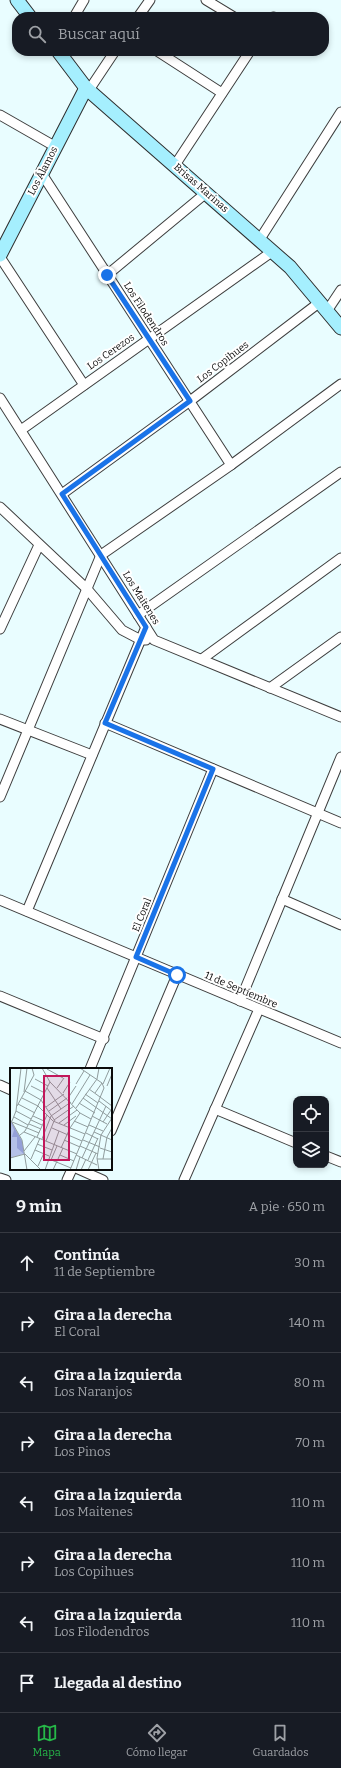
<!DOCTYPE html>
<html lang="es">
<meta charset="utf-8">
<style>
body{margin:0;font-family:Bitter,serif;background:#20242c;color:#f1f3f6}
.controls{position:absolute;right:12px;bottom:12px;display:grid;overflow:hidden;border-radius:8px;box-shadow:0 2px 6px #0003}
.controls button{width:36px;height:36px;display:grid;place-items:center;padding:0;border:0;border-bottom:1px solid #363941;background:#171b24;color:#f1f3f6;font:20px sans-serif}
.stop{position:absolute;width:12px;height:12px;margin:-9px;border:3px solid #1a73e8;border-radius:50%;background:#fff}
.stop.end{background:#1a73e8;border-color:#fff;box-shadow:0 1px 4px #0008}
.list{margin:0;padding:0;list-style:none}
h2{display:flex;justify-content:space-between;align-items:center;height:52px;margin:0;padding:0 16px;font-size:17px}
h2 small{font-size:13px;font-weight:400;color:#9ea1a6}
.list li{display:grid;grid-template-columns:26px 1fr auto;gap:12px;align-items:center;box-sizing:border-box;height:60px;padding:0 16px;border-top:1px solid #363941}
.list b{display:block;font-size:15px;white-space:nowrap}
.list p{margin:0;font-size:13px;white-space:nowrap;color:#9ea1a6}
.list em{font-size:13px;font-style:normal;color:#9ea1a6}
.icon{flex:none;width:22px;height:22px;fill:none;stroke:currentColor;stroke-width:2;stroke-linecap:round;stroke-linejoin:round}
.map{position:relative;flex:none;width:341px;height:1180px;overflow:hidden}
.search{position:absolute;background:#171b24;box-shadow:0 2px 6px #0003;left:12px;right:12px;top:12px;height:44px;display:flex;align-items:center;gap:10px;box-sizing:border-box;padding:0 14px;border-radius:16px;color:#9ea1a6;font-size:15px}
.sheet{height:532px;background:#171b24}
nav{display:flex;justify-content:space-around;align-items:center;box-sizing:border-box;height:56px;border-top:1px solid #363941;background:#171b24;font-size:11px;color:#9ea1a6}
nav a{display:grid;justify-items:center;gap:2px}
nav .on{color:#26b848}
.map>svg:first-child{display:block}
</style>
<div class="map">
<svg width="341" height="1180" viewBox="0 0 341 1180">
<rect width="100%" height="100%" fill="#e9fdff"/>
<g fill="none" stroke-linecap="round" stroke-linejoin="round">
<defs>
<g id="street">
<path d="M206 0 234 17"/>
<path d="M74 17 84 0"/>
<path d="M138 17 150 0"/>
<path d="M273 17H274"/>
<path d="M157 51 222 93"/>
<path d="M89 90 115 51"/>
<path d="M0 115 56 147"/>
<path d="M175 165 250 51"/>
<path d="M42 174 231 465"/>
<path d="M260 239 341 112"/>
<path d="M0 257 84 385"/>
<path d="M107 275 206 193"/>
<path d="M327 311 341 290"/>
<path d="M0 398 154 640 341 717"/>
<path d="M21 430 273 251"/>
<path d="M62 494 190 401 320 302"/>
<path d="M0 507 87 589 122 630 141 640H146"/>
<path d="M138 615 341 472"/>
<path d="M0 629 39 545"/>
<path d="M202 659 341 558"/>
<path d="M270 688 341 637"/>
<path d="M0 719 92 755"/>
<path d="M105 723 341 823"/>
<path d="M0 797 101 555 231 465 341 384"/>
<path d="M282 899 341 925"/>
<path d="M0 900 341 1043"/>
<path d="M27 911 146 627"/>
<path d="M0 996 104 1039"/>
<path d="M240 1001 341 757"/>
<path d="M90 1069 213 769"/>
<path d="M0 1085 11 1090"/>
<path d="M215 1109 296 1143"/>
<path d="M111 1131 177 975"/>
<path d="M326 1156 341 1162"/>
<path d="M78 1169 103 1180"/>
<path d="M0 1178 6 1180"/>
<path d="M67 1180 72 1169"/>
<path d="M184 1180 259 1009"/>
</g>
<g id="secondary">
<path d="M17 0 30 17"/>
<path d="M58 51 86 88 290 267 341 328"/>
<path d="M0 255 86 88"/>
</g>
</defs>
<use href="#street" stroke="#3e3e3e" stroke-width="11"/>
<use href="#secondary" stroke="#2d2d2d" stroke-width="15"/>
<use href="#street" stroke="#fff" stroke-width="9"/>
<use href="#secondary" stroke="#a5effe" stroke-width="13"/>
</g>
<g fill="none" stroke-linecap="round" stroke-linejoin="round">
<path stroke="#1a73e8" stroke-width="5" d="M107 275 190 401 62 494 146 627 105 723 213 769 136 957 177 975"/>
</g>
<g text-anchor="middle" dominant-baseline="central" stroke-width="4" stroke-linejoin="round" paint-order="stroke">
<g font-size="10" fill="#0b0b0b" stroke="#fff">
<text transform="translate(43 171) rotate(-63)">Los Álamos</text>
<text transform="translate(201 188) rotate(41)">Brisas Marinas</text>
<text transform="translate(146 314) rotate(57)">Los Filodendros</text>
<text transform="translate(111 352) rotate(-35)">Los Cerezos</text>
<text transform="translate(223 362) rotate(-37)">Los Copihues</text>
<text transform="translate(141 598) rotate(58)">Los Maitenes</text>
<text transform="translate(142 915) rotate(-68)">El Coral</text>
<text transform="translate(241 990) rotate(23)">11 de Septiembre</text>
</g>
</g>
<g transform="translate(10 1068)">
<rect width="102" height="102" fill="#e9fdff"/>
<path d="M0 51 12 73 14 86 0 90Z" fill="#b4c1e8"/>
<path d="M0 52 12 73 14 86 7 80V69H2L4 62Z" fill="#94a0d8"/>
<path fill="none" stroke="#909c9d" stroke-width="1" d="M32 0 40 14 70 45 81 51M37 1 53 10M25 11 38 18M66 16 74 3M93 16 100 0M21 18 35 25M97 18 102 6M37 20 51 41M47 20 54 10M79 21 90 29M15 23 31 32 45 53M14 24 17 0M53 25 60 14M85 25 92 15M75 26 88 35M90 29 102 38M12 30 28 38 43 53 75 66M58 30 66 18M73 30 102 51M89 33 102 43M69 35 85 45M8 36 25 45M62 36 80 7M7 38 24 7 22 0M36 39 54 26M66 40 87 11 89 0M6 43 21 51M39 43 57 30M23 48 34 53M82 48 97 56M4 49 18 57M0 51 12 72 17 102M21 52 32 57M44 52 64 38M2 53 6 43 11 0M64 53 78 59M2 54 17 60M93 54 101 42M49 55 67 42M19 56 31 61M54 57 66 48M79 57 93 63M17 60 29 65M42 60 72 73M14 64 67 86M84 64 102 72M76 65 88 71M10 67 15 63 40 14M27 69 37 47M32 71 41 48 61 34M54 72 70 79M73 72 90 79M36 73 44 53M27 76 42 82M70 78 88 86M51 80 60 60 70 45M90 80 102 84M25 82 39 88M14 83 25 69M102 84V97M50 87 64 93M66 87 87 97M0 90 15 86 31 102M72 90 96 38M21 91 30 70M39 91 61 100M87 91H101M93 91 97 69 102 60M41 92 47 78M78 92 88 70M28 98 34 85M35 102 49 63M43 102 53 80M60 102 94 20 92 15 70 0M66 102 70 89M71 102 76 91M78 102 86 85M89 102 87 90 91 67 102 50"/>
<path fill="#c2185b" fill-opacity="0.15" stroke="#c2185b" stroke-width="2" d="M34 8H59V92H34Z"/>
<rect width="102" height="102" fill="none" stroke="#0b0b0b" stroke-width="2"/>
</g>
</svg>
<div class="controls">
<button><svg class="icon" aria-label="locate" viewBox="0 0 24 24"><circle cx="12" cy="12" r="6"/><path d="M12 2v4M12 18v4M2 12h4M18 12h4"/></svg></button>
<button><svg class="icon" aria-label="layers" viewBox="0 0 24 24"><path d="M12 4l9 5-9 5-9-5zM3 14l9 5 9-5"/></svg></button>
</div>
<div class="stop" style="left:177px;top:975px"></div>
<div class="stop end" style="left:107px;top:275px"></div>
<div class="search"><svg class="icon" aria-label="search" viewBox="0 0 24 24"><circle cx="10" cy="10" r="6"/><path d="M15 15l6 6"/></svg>Buscar aquí</div>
</div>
<section class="sheet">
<h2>9 min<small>A pie · 650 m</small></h2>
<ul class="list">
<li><svg class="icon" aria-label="ahead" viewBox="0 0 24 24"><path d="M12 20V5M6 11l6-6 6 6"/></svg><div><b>Continúa</b><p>11 de Septiembre</p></div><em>30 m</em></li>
<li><svg class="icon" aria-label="right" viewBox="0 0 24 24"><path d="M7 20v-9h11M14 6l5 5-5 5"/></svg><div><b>Gira a la derecha</b><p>El Coral</p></div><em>140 m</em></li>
<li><svg class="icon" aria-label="left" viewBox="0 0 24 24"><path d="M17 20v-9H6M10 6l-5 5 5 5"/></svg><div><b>Gira a la izquierda</b><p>Los Naranjos</p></div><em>80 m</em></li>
<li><svg class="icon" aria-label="right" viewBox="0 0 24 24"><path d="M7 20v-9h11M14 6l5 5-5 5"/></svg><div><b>Gira a la derecha</b><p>Los Pinos</p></div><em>70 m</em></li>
<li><svg class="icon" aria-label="left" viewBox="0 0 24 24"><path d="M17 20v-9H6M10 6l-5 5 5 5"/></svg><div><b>Gira a la izquierda</b><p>Los Maitenes</p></div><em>110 m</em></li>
<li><svg class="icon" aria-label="right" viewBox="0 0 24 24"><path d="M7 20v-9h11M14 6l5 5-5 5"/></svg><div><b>Gira a la derecha</b><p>Los Copihues</p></div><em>110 m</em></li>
<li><svg class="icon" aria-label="left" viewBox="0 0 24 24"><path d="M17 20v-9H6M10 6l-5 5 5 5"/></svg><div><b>Gira a la izquierda</b><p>Los Filodendros</p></div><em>110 m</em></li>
<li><svg class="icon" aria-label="arrive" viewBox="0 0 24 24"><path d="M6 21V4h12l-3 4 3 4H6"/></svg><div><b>Llegada al destino</b></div></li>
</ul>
</section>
<nav>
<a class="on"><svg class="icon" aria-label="map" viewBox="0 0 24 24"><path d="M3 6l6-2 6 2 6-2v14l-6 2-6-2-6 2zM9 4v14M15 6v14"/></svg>Mapa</a>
<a><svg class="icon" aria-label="directions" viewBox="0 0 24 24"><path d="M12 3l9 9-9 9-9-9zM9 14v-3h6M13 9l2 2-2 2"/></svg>Cómo llegar</a>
<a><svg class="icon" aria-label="saved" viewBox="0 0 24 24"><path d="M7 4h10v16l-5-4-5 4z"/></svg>Guardados</a>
</nav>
